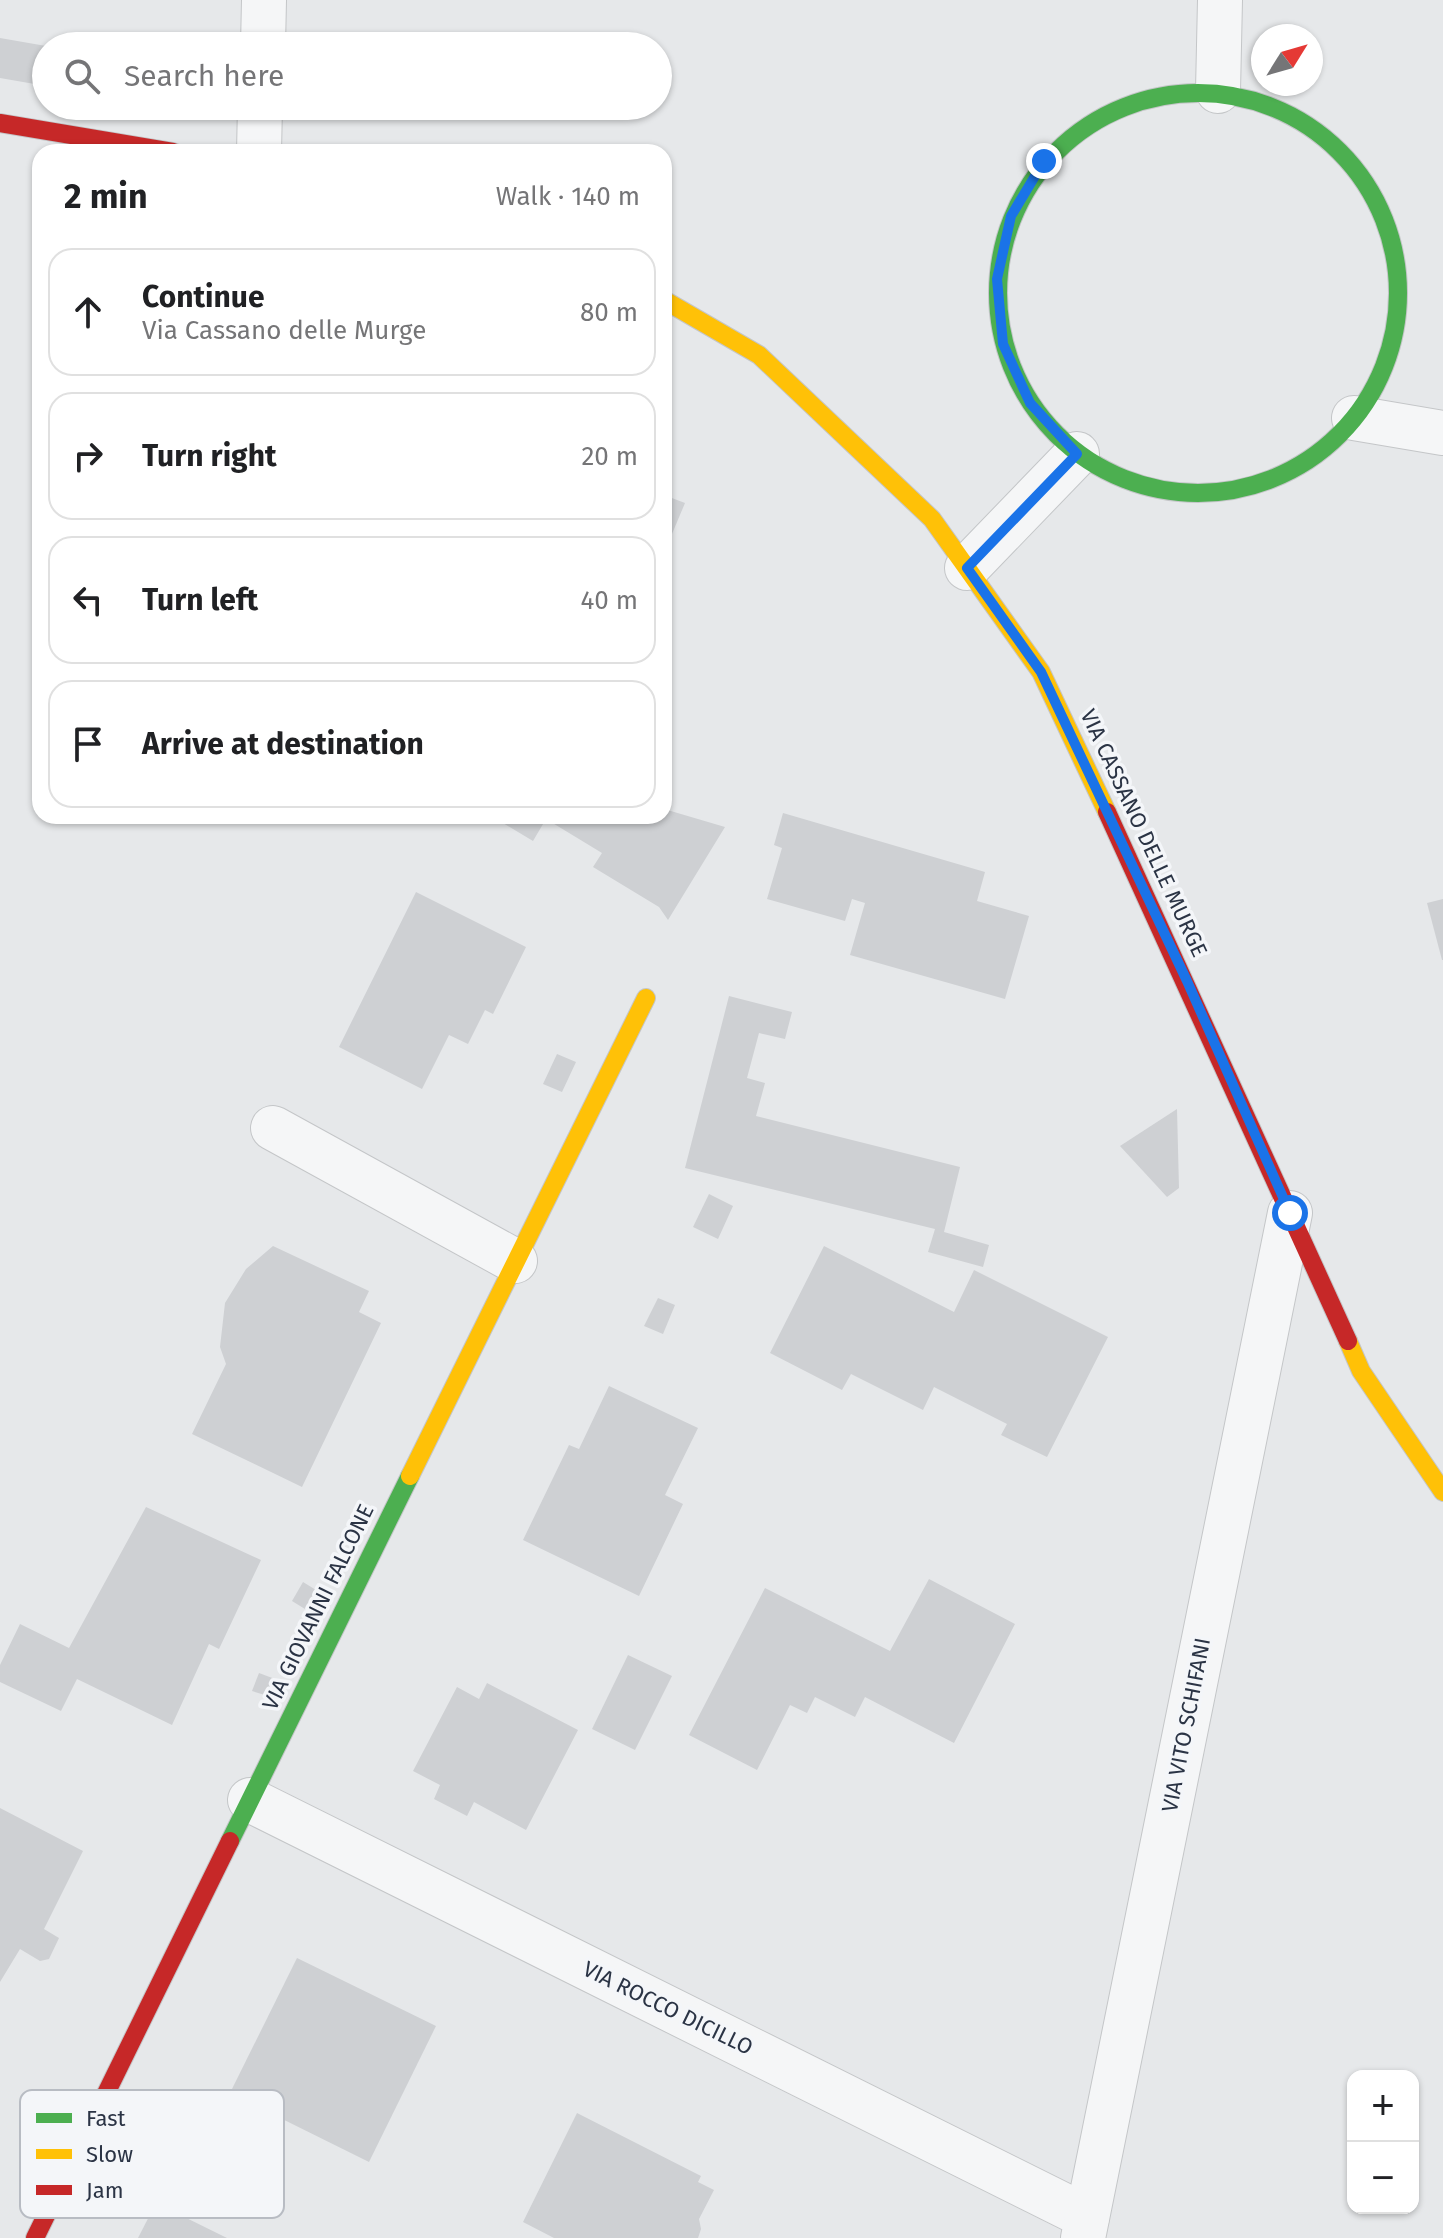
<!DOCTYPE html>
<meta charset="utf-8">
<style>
body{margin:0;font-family:"Fira Sans",sans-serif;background:#f2f2f2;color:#202124}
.controls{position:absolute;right:24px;bottom:24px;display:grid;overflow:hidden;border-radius:16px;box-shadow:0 2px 6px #0004}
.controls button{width:72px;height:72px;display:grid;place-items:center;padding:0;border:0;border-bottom:2px solid #e0e0e0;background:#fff;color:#202124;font:40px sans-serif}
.compass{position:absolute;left:1251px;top:24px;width:72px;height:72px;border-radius:50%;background:#fff;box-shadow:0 2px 6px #0004;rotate:53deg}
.stop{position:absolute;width:24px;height:24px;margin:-18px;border:6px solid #1a73e8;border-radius:50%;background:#fff}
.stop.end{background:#1a73e8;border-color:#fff;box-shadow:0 2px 8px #0008}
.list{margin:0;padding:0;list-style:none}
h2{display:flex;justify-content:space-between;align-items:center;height:104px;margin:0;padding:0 32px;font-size:34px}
h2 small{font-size:26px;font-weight:400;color:#757577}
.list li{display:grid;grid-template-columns:52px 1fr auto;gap:24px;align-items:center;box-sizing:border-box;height:128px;margin:0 16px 16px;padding:0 16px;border:2px solid #e0e0e0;border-radius:24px}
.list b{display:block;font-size:30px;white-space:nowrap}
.list p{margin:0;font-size:26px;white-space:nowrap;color:#757577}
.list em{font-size:26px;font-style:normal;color:#757577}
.icon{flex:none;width:44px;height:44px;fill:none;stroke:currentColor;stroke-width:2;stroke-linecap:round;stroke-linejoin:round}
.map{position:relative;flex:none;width:1443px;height:2238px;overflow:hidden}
.search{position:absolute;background:#fff;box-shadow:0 2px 6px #0004;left:32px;top:32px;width:640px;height:88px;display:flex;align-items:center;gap:20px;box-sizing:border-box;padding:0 28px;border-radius:44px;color:#757577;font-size:30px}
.panel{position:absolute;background:#fff;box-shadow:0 2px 6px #0004;left:32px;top:144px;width:640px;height:680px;border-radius:24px}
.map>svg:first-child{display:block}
</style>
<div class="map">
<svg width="1443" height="2238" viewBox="0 0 1443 2238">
<rect width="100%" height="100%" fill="#e6e8ea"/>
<g fill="#ced0d3">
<path d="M0 38 46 46V86L0 78Z"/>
<path d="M664 495 685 503 664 553Z"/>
<path d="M664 809 725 827 668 920 659 907 593 867 602 853 546 819 533 841 491 816H664Z"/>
<path d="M783 813 985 872 977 901 1029 916 1005 999 850 955 865 903 852 899 845 921 767 899 782 848 774 845Z"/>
<path d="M416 892 526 947 493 1014 485 1010 468 1044 449 1035 422 1089 339 1047Z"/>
<path d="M1443 899V960H1442L1427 903Z"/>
<path d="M729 996 792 1012 785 1039 759 1033 747 1078 765 1083 756 1116 960 1167 944 1232 989 1245 983 1267 928 1252 935 1229 685 1168Z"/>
<path d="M557 1054 576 1062 562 1092 543 1084Z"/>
<path d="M1177 1109 1179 1188 1167 1197 1120 1146Z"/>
<path d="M709 1194 733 1206 718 1239 693 1227Z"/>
<path d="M273 1246 369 1291 359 1312 381 1323 302 1487 192 1434 226 1364 220 1347 225 1303 246 1269Z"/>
<path d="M824 1246 954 1312 974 1270 1108 1337 1047 1457 1001 1435 1007 1424 934 1387 923 1410 851 1374 842 1390 770 1353Z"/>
<path d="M658 1298 675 1305 663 1334 644 1326Z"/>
<path d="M609 1386 698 1428 665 1495 683 1504 639 1596 523 1540 569 1445 579 1449Z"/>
<path d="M146 1507 261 1560 219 1649 209 1644 172 1725 77 1679 61 1711 0 1682V1665L20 1624 69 1648Z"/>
<path d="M929 1579 1015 1624 954 1743 865 1697 855 1717 815 1697 807 1713 790 1705 757 1770 689 1735 765 1588 890 1651Z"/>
<path d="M303 1582 316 1590 305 1609 292 1601Z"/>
<path d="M628 1655 672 1676 635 1750 592 1729Z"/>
<path d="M259 1673 275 1679 268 1696 252 1691Z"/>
<path d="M487 1683 578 1730 526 1830 474 1802 467 1816 434 1799 440 1785 413 1771 457 1687 479 1699Z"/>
<path d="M0 1808 83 1851 44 1929 59 1938 49 1959 40 1961 20 1949 0 1982Z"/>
<path d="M297 1958 436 2026 369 2162 230 2093Z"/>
<path d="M577 2113 701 2176 698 2182 714 2190 699 2219 701 2229 698 2238H554L523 2222Z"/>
<path d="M156 2203 227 2238H138Z"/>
</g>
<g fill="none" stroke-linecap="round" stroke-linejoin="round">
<defs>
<g id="street">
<path d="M263 46 264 0"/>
<path d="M1218 91 1220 0"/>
<path d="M259 152 260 106"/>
<path d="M1354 418 1443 433"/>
<path d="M967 568 1077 454"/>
<path d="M273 1128 515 1261"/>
<path d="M250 1800 1087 2217"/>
<path d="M1083 2238 1290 1213"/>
</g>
<g id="fast">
<circle cx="1198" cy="293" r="200"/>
<path d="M230 1841 410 1476"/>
</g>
<g id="slow">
<path d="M664 300 759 355 932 519 1041 672 1107 812"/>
<path d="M1348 1341 1361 1371 1443 1492"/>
<path d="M410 1476 646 998"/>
</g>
<g id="jam">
<path d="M0 123 173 152"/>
<path d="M1107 812 1348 1341"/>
<path d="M35 2238 230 1841"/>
</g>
</defs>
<use href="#street" stroke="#c4c6c8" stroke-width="46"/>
<use href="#fast" stroke="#c4c6c8" stroke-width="20"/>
<use href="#slow" stroke="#c4c6c8" stroke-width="20"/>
<use href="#jam" stroke="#c4c6c8" stroke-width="20"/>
<use href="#street" stroke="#f5f6f7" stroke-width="44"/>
<use href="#fast" stroke="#4caf50" stroke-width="18"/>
<use href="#slow" stroke="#ffc107" stroke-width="18"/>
<use href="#jam" stroke="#c62828" stroke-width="18"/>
</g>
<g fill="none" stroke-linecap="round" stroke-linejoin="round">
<path stroke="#1a73e8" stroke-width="10" d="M1044 161 1011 216 997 279 1003 344 1030 403 1077 454 967 568 1041 672 1187 981 1290 1213"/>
</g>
<g text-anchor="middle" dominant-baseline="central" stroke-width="7" stroke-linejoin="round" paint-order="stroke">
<g font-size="22" fill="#2b3445" stroke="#f4f6f9">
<text transform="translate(1144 833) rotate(65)">VIA CASSANO DELLE MURGE</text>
<text transform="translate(318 1607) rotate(-64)">VIA GIOVANNI FALCONE</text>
<text transform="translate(1186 1725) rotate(-79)">VIA VITO SCHIFANI</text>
<text transform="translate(668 2008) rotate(26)">VIA ROCCO DICILLO</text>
</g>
</g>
<rect x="20" y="2090" width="264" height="128" rx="12" fill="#f4f6f9" stroke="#b8bcc3" stroke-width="2"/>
<rect x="36" y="2113" width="36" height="10" fill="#4caf50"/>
<rect x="36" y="2149" width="36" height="10" fill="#ffc107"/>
<rect x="36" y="2185" width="36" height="10" fill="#c62828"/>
<g font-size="22" fill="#2b3445">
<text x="86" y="2126">Fast</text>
<text x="86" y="2162">Slow</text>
<text x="86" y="2198">Jam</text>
</g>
</svg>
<div class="controls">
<button>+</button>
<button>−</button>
</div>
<svg class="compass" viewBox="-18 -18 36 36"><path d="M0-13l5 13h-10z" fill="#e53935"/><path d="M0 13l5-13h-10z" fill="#757577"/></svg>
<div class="stop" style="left:1290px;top:1213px"></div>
<div class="stop end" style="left:1044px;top:161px"></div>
<div class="search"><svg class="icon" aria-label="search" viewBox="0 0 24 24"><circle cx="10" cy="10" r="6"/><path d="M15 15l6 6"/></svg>Search here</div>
<section class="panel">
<h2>2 min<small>Walk · 140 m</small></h2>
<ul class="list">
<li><svg class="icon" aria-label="ahead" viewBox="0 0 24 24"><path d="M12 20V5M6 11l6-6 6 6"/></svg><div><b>Continue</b><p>Via Cassano delle Murge</p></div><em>80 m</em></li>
<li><svg class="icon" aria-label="right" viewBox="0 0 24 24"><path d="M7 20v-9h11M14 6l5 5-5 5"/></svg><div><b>Turn right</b></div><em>20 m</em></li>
<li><svg class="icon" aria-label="left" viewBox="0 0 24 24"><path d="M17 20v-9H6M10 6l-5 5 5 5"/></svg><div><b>Turn left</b></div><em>40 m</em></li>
<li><svg class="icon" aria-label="arrive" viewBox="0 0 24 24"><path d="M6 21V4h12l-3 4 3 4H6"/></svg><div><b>Arrive at destination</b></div></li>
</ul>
</section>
</div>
